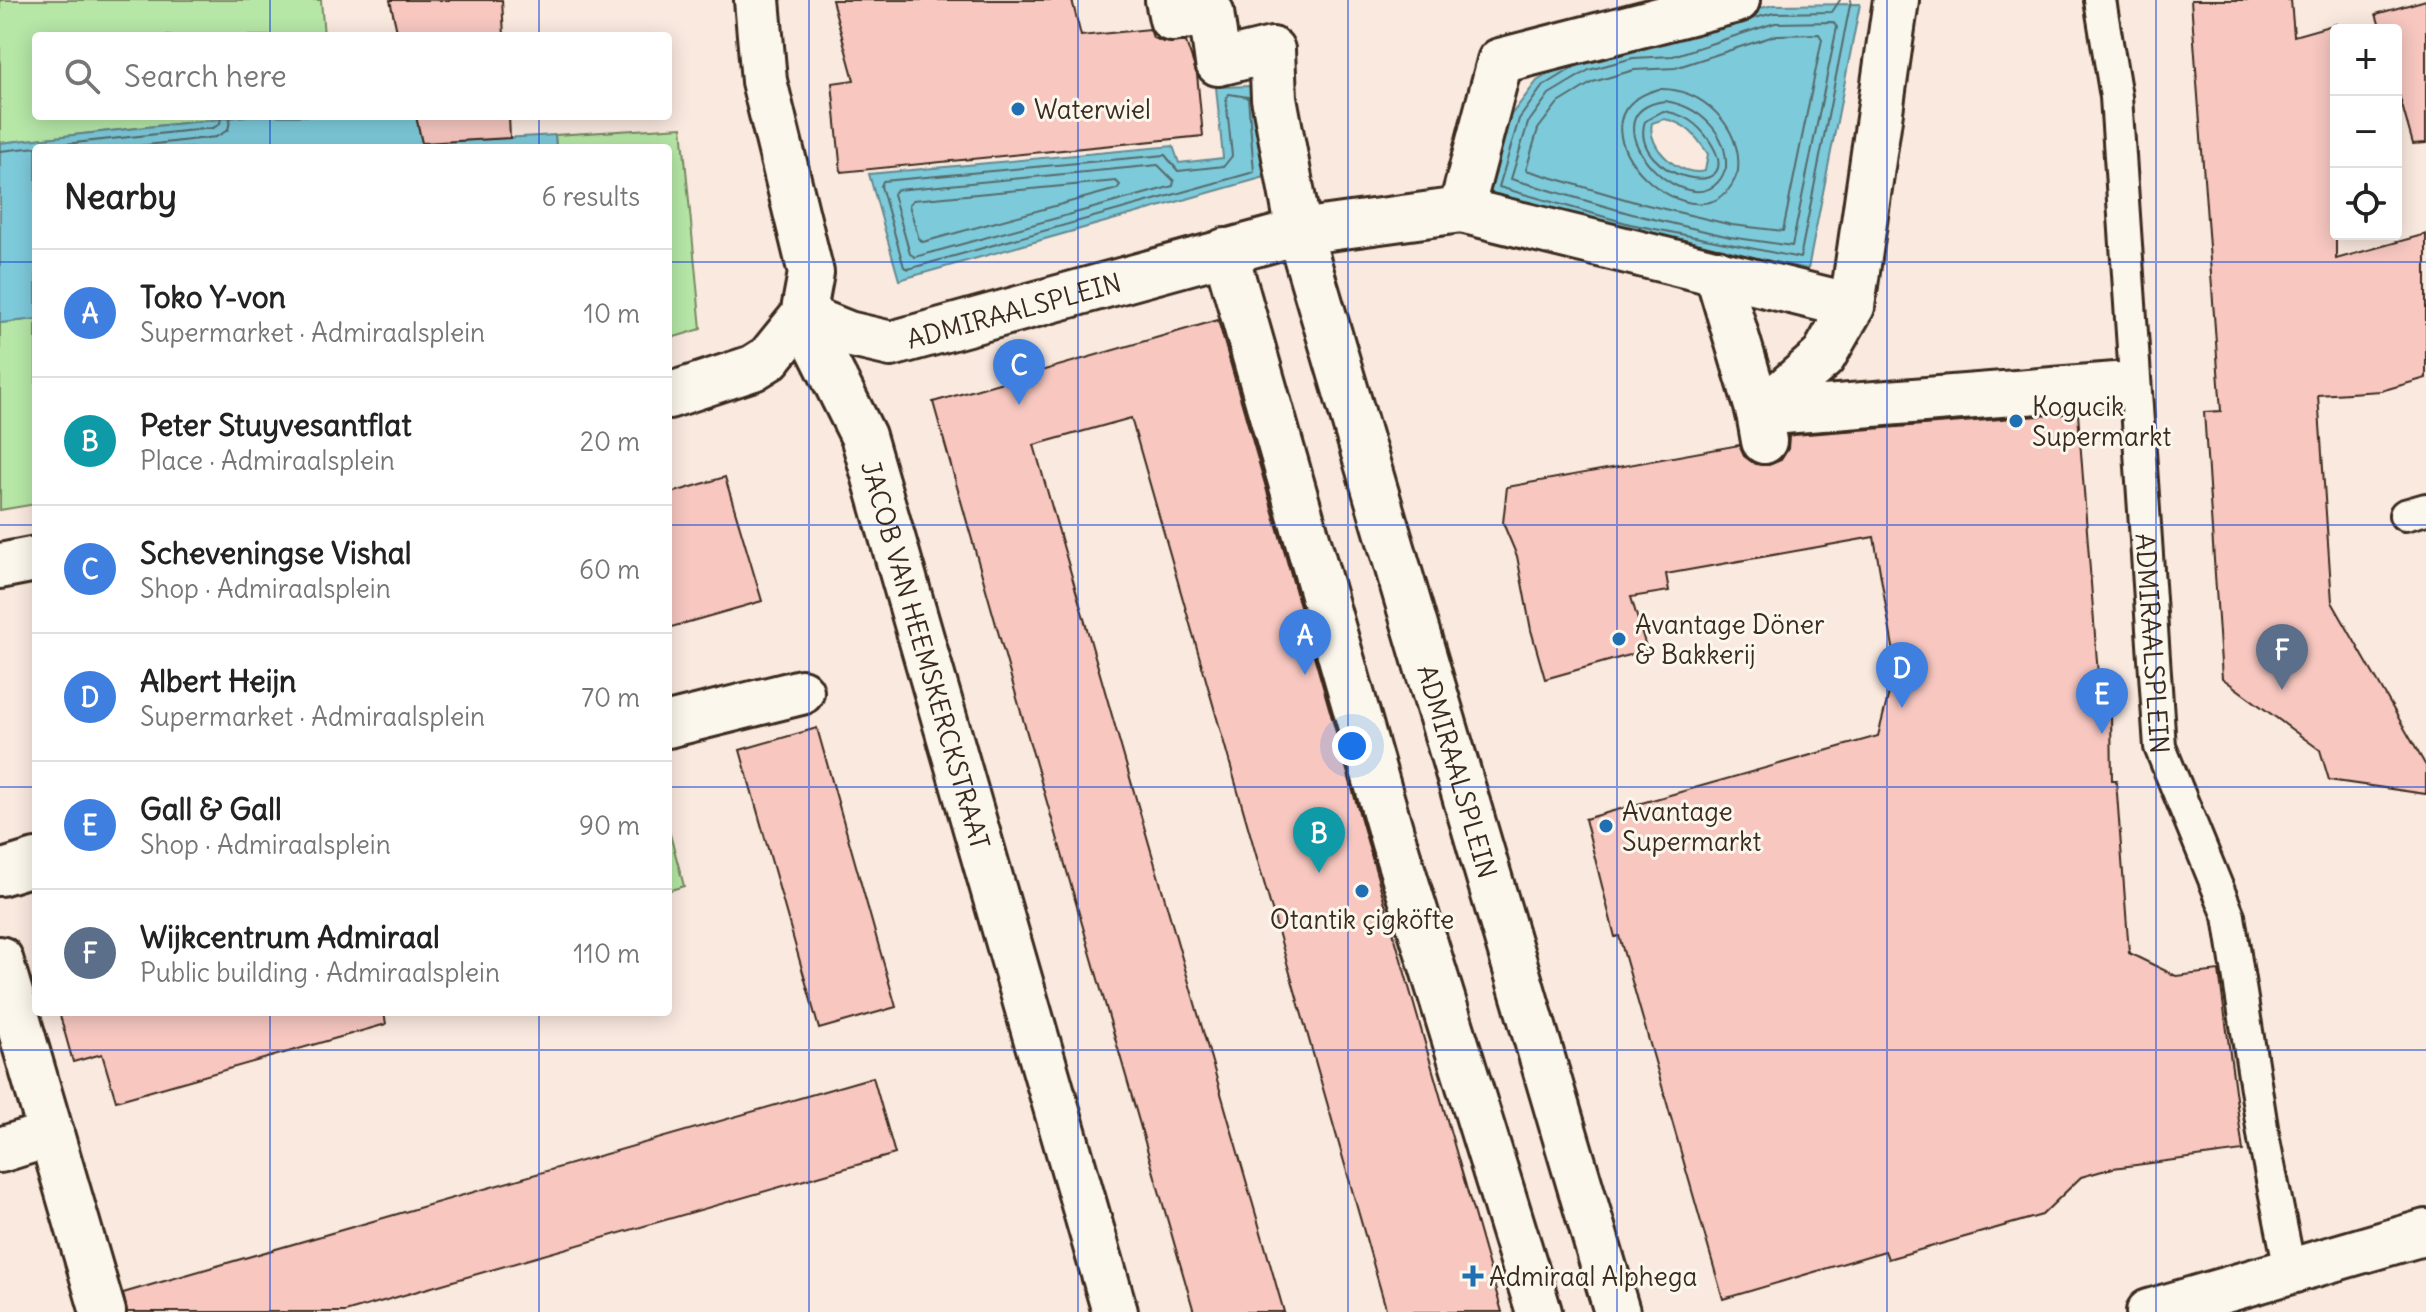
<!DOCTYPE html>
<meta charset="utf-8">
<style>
body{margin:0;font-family:Delius,sans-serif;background:#f2f2f2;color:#222}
.controls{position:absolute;right:24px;top:24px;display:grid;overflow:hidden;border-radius:8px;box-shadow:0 4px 20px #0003}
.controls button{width:72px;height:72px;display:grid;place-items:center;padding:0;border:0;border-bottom:2px solid #e0e0e0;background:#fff;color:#222;font:40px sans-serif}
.you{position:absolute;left:1352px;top:746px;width:28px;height:28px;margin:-20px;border:6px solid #fff;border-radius:50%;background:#1a73e8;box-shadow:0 0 0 12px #1a73e833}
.badge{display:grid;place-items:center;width:52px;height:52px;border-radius:50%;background:#2563eb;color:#fff;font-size:26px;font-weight:700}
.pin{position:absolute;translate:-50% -66px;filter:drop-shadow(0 2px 4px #0008)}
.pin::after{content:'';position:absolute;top:42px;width:28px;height:24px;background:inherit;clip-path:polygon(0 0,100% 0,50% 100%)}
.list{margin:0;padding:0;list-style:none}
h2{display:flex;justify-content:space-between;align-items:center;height:104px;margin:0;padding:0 32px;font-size:34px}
h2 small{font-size:26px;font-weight:400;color:#767676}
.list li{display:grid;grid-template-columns:52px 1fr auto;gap:24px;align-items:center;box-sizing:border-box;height:128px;padding:0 32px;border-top:2px solid #e0e0e0}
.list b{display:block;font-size:30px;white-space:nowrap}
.list p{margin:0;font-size:26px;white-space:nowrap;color:#767676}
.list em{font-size:26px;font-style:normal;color:#767676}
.icon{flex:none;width:44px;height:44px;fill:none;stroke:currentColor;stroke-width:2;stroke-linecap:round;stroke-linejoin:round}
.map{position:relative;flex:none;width:2426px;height:1312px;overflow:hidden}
.search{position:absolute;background:#fff;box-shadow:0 4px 20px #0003;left:32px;top:32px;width:640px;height:88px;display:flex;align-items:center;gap:20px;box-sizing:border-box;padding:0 28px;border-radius:8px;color:#767676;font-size:30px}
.panel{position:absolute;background:#fff;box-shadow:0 4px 20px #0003;left:32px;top:144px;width:640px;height:872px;border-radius:8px}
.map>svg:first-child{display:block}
</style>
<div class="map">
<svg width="2426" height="1312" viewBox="0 0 2426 1312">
<rect width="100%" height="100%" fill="#fae9df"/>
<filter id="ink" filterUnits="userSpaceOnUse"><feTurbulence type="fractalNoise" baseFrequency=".0125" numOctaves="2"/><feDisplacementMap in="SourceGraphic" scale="16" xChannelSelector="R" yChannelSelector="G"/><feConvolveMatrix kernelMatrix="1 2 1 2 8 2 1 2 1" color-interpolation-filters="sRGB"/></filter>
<g filter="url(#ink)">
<g fill="#b6e7a7" stroke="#788862" stroke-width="2">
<path d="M0 0H321L324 36H36V116H248L0 143Z"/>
<path d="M682 127 701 329 668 339V148H556L555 135Z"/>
<path d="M36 319V504L0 510V323Z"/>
<path d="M668 827 684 886 668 891Z"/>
</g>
<g fill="#7dcadb" stroke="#638a8f" stroke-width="2" fill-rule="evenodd">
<path d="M1860 4 1808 269 1628 231 1487 192 1511 115 1537 81 1581 54 1773 5ZM1664 119C1687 123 1696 136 1708 154L1705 171C1681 178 1646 148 1652 123Z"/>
<path d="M1255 86 1265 177 899 280 869 174 1173 146 1179 163 1223 158 1216 87Z"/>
<path d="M248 116H416L422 143 555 135 556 148H36V319L0 323V143Z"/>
</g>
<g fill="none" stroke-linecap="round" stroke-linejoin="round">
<g stroke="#556a6a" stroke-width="2">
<path d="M1751 19 1774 13 1832 12 1840 0"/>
<path d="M1833 22 1837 27 1792 246 1730 237 1632 214 1511 179 1528 123 1549 94 1589 70 1633 58 1673 56 1775 23Z"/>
<path d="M1819 34 1822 39 1783 231 1732 225 1635 202 1526 170 1538 129 1557 104 1593 82 1634 70 1675 68 1777 35Z"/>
<path d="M1576 66 1542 87 1519 119 1499 187 1630 224 1800 258 1851 0"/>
<path d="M1659 89C1702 87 1743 128 1738 171 1707 268 1548 119 1659 89Z"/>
<path d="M1229 94 1248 97 1254 172 908 269 904 267 881 186 883 181 1165 155 1178 171 1224 166 1232 156 1226 98Z"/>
<path d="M1665 101C1698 106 1728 132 1726 168 1698 243 1576 113 1665 101Z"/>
<path d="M1663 111C1684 114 1697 123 1709 140 1753 206 1627 179 1645 121Z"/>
<path d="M121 148 216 137 228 130 231 116"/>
<path d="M0 151 213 128 220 124 221 116"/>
<path d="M1158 165 1174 181 1173 186 915 257 910 254 893 194 897 190Z"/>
<path d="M1116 181 1120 185 1117 189 923 242 919 239 909 205 913 200Z"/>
</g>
</g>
<g fill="#f7c7c0" stroke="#3b2a1e" stroke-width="2">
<path d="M390 0H502L504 36H398Z"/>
<path d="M832 0H1072L1081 36 1150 29 1153 38 1163 42H1186L1197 74 1203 136 841 172 832 83 854 80Z"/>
<path d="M2191 0H2291L2294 36 2336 24V259L2426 234V378L2381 391 2318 395 2332 602 2426 766V794L2329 780 2320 750 2222 678 2204 412 2221 411Z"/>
<path d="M2426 0V143L2413 144 2396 84V30H2381L2376 14Z"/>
<path d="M416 116H509L510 138 422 143Z"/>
<path d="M1218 320 1502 1312H1387L1131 418 1034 445 1284 1312H1194L1012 681 933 402Z"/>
<path d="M2078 413 2101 714H2111L2112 780H2116L2129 953 2176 976 2219 971 2243 1151 2113 1168 2081 1177 2042 1215 1888 1259 1885 1251 1723 1299 1619 936 1615 937 1585 819 1878 736 1896 665 1874 537 1666 574 1669 591 1631 597 1647 650 1545 679 1531 630 1517 556 1503 523 1507 487 1739 445 1744 456 1755 464 1769 465 1781 460 1788 449 1789 436 1794 435Z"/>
<path d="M725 477 762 601 668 628V494Z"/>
<path d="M817 728 896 1007 819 1029 740 750Z"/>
<path d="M59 1012H384L386 1024 116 1101 102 1054 73 1062Z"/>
<path d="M873 1077 895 1154 345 1312H127L123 1293Z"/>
</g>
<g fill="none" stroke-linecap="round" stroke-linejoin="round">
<defs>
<g id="service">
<path id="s1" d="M2100 0 2116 97 2160 747 2229 916 2264 1140 2290 1270"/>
<path d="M2405 515 2426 509"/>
</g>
<g id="pedestrian">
<path d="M1168 0 1172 19 1211 12 1218 63 1272 50 1274 98 1299 232 1461 210 1500 61 1737 0"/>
<path d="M1461 210 1852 306 1823 357 1759 413 1764 441"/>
<path d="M1225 251 1394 843 1539 1312"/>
<path d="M1717 272 1759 413 2116 385"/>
<path d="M1852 306 1896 0"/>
</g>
<g id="minor">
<path id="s2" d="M803 316 848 334 891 344 1299 232 1617 1312"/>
<path id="s3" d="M803 316 863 436 1115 1312"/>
<path d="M668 725 801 692"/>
<path d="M0 873 36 862"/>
<path d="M0 959 103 1312"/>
<path d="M0 1150 51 1134"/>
<path d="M2149 1312 2426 1232"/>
</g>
<g id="tertiary">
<path d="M668 396 753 368 769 358 803 316 811 273 764 81 757 0"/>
<path d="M0 566 36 559"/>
</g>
</defs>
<use href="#service" stroke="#3b2a1e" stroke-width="36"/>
<use href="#pedestrian" stroke="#3b2a1e" stroke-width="50"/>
<use href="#minor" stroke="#3b2a1e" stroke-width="50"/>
<use href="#tertiary" stroke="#3b2a1e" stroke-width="50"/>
<use href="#service" stroke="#fbf7ec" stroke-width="30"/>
<use href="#pedestrian" stroke="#fbf7ec" stroke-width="44"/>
<use href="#minor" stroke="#fbf7ec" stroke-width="44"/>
<use href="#tertiary" stroke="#fbf7ec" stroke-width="44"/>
</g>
</g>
<path fill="none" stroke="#1d4ed8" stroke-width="2" stroke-opacity="0.55" d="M270 0V36M539 0V36M809 0V1312M1078 0V1312M1348 0V1312M1617 0V1312M1887 0V1312M2156 0V1312M270 116V148M539 116V148M0 262H36M668 262H2426M0 525H36M668 525H2426M0 787H36M668 787H2426M270 1012V1312M539 1012V1312M0 1050H2426"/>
<g fill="#1f6fb2" stroke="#fbf7ec" stroke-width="3">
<circle cx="1018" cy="109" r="8"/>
<circle cx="2016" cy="421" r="8"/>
<circle cx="1619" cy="639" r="8"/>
<circle cx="1606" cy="826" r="8"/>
<circle cx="1362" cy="891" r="8"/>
<path d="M1469 1264h8v8h8v8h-8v8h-8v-8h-8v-8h8z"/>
</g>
<g text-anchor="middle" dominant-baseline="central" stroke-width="6" stroke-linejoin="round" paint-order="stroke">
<g font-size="26" fill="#3b2a1e" stroke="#fbf7ec" text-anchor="start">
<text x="1034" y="109">Waterwiel</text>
<text x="2032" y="406">Kogucik<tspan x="2032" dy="30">Supermarkt</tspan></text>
<text x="1635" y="624">Avantage Döner<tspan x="1635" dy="30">&amp; Bakkerij</tspan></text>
<text x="1622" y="811">Avantage<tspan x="1622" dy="30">Supermarkt</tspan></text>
<text x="1362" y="919" text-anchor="middle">Otantik çigköfte</text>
<text x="1489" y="1276">Admiraal Alphega</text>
</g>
<g font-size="26" fill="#3b2a1e" stroke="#fbf7ec">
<text stroke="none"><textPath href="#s2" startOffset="220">ADMIRAALSPLEIN</textPath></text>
<text stroke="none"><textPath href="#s1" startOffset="646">ADMIRAALSPLEIN</textPath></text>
<text stroke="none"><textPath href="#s3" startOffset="362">JACOB VAN HEEMSKERCKSTRAAT</textPath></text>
<text stroke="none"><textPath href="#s2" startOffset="1078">ADMIRAALSPLEIN</textPath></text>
</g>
</g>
</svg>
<div class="controls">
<button>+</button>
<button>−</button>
<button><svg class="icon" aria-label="locate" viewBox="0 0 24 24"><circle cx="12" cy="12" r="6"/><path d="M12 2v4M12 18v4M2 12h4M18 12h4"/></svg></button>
</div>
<div class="you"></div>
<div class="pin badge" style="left:1305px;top:675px;background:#3f7fe0">A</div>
<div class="pin badge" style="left:1319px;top:873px;background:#0f9aa8">B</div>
<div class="pin badge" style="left:1019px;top:405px;background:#3f7fe0">C</div>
<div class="pin badge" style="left:1902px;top:708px;background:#3f7fe0">D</div>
<div class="pin badge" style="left:2102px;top:734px;background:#3f7fe0">E</div>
<div class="pin badge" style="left:2282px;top:690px;background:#5c6f8a">F</div>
<div class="search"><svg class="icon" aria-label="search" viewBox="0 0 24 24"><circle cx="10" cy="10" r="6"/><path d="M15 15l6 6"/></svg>Search here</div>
<section class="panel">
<h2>Nearby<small>6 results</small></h2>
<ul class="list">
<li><span class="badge" style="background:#3f7fe0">A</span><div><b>Toko Y-von</b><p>Supermarket · Admiraalsplein</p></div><em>10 m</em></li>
<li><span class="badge" style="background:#0f9aa8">B</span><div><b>Peter Stuyvesantflat</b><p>Place · Admiraalsplein</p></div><em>20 m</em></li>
<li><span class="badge" style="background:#3f7fe0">C</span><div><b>Scheveningse Vishal</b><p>Shop · Admiraalsplein</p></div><em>60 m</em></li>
<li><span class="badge" style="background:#3f7fe0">D</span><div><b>Albert Heijn</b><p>Supermarket · Admiraalsplein</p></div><em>70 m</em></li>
<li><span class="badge" style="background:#3f7fe0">E</span><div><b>Gall &amp; Gall</b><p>Shop · Admiraalsplein</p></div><em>90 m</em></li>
<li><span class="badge" style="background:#5c6f8a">F</span><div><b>Wijkcentrum Admiraal</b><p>Public building · Admiraalsplein</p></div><em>110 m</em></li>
</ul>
</section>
</div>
